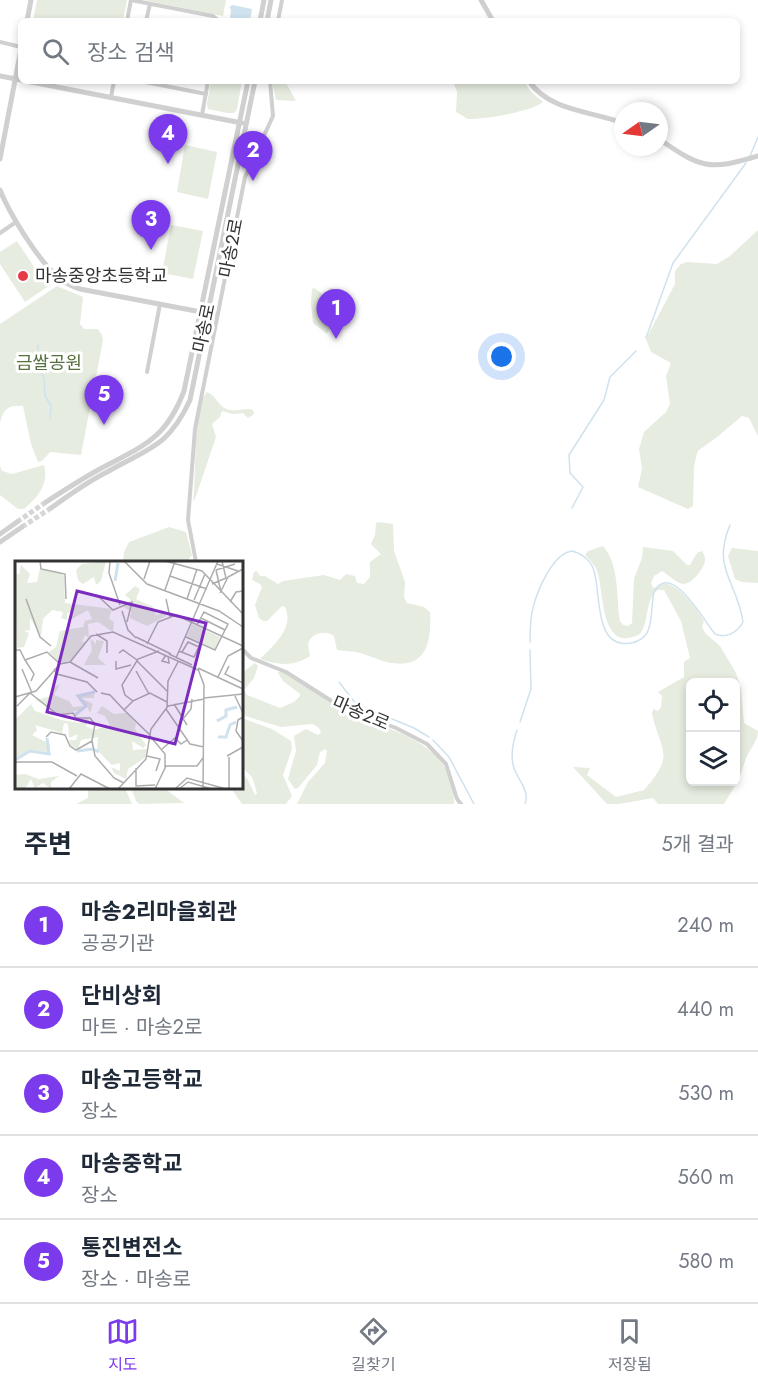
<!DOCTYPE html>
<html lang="ko">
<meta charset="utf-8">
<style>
body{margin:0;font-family:Jost,"Noto Sans KR",sans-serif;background:#f6f6f7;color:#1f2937}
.controls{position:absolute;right:18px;bottom:18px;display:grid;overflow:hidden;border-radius:9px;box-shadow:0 3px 9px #0003}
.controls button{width:54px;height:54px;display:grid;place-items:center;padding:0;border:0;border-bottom:2px solid #e0e1e3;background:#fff;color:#1f2937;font:30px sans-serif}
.compass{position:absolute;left:614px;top:102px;width:54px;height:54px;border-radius:50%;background:#fff;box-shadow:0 3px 9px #0003;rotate:256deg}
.you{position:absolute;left:502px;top:357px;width:21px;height:21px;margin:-15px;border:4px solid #fff;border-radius:50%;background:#1a73e8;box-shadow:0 0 0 9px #1a73e833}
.badge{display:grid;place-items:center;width:39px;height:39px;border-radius:50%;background:#7c3aed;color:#fff;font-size:20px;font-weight:700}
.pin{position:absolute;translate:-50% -50px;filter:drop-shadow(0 2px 3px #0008)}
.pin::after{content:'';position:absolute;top:32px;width:21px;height:18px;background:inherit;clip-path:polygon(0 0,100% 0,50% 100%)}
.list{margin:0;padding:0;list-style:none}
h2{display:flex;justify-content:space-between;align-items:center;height:78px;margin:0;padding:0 24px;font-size:26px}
h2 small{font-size:20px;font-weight:400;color:#747a83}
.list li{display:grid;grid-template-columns:39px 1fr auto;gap:18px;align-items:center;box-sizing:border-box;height:84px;padding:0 24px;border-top:2px solid #e0e1e3}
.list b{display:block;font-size:22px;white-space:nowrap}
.list p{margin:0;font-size:20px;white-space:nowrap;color:#747a83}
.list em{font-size:20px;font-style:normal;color:#747a83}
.icon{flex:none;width:33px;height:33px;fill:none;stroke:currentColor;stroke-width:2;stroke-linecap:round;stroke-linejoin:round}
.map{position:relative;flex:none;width:758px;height:804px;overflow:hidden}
.search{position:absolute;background:#fff;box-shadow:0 3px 9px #0003;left:18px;right:18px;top:18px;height:66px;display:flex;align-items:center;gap:15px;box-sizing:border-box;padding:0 21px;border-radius:9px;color:#747a83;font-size:22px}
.sheet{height:498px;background:#fff}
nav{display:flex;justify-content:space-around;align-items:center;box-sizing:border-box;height:84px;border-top:2px solid #e0e1e3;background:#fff;font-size:16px;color:#747a83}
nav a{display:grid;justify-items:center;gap:3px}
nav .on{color:#7c3aed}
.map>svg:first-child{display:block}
</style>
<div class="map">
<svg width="758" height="804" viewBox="0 0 758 804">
<rect width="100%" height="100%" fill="#fff"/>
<g fill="#e6ecdf" fill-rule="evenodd">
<path d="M37 0H127L123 21H33Z"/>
<path d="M144 0H226L223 16Z"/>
<path d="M211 81H242L237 109 234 113H227L208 109 207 104Z"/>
<path d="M272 81H285L296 101 276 100Z"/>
<path d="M453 81H524L530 91 543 102C531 112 484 119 468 119L456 112 457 92Z"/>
<path d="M185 145 217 152 208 199 177 192Z"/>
<path d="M171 225 203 231 193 279 162 273Z"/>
<path d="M758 230V436L749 418 742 416 717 437 699 450 697 453 694 467 693 506 688 509 638 487 642 469 639 449 644 432 666 412 670 404 666 376 671 363 651 352 646 339 675 284V271L681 264 687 262 717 264 730 256Z"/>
<path d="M17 241 47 287 25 302 0 264V252Z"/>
<path d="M57 286 83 297 80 324 84 329H98L102 335 103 340 81 455 50 452 42 461 38 462 31 444 23 406C9 405 4 408 0 422V324Z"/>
<path d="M314 288 323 294 330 288 338 290 345 299 327 334 313 323 311 303 312 289Z"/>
<path d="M207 392C217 396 218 407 229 410 238 412 246 407 253 410L254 414 248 418 243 413 233 414 222 411 220 417 212 424 216 437 196 496 193 502C197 477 192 409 207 392Z"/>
<path d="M44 465C49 484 38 497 24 509H18L0 495V466L2 471 12 474Z"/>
<path d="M378 522 393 524 394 551 405 582 404 597 407 603 424 607 430 612C432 647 424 672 383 661 374 658 365 654 356 652 350 651 343 651 337 650L334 636C326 630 310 632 308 645 308 649 310 653 310 656 293 667 278 665 260 659 273 646 295 628 285 607L282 606 267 621H263L259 618 255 605 262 587 260 584 252 580 254 572 257 571 260 576H265L278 584 283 581 324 575 340 580 346 574 355 576 357 583 364 584 370 577V562L381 554 371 544 375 535 376 523Z"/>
<path d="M169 527 186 532 192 555 186 562H123L124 552 129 542Z"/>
<path d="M603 546C620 565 616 598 620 621L623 625 628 626 632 623 634 579 642 558 643 547 673 551 687 565H690L697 553 702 551C703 552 706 559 705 560 705 568 691 585 683 584 676 583 668 574 662 571L654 576 651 583 653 588C658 587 662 583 667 584 681 587 697 609 704 621L702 626 705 633 720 646 736 673 741 688 744 723 758 731 757 738 746 758 739 779 724 804H658L653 798 619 804H607L573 767 590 768 587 775 616 797 644 790C676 754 661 752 652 714L653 709 658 711 661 707 662 696 658 692 684 677V662L690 658 681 621 664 590H658C644 600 650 621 640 634 601 655 604 594 598 574 596 566 591 561 585 555L588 551ZM690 682H736V782H690Z"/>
<path d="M732 548 758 551V583L742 582 735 579 728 556Z"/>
<path d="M255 663 258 666 254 678 244 690 247 695 280 708 294 702 300 696V694L283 681 278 673 280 671C301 680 319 697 339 707 384 732 455 737 454 804H297L308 782 325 763 327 751 325 749 320 752 317 765 298 788 295 789 288 779 296 751 294 736 306 729 318 735 321 733 319 728 313 724 281 727 242 715V673Z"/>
<path d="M242 718 272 729 291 741 292 749 283 775 292 796 286 804H242L231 788H242V773L248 780 255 795 257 793 252 777 242 767Z"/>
<path d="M88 788H125L132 804H76L88 798Z"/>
<path d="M131 788H164L184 803 139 804 136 801Z"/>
</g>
<path fill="#cfe2ee" d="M232 5 252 9 250 21H230L231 9 229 8Z"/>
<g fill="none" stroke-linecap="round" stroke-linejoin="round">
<g stroke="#cfe2ee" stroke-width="1.5">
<path d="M750 156 758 137"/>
<path d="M646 338 673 263 746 163"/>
<path d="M38 345V357L44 379 45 396 51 406 50 418"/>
<path d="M572 508 583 487 570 473 569 455 604 400 610 377 636 351"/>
<path d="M530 642C530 630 530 619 533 608 537 591 553 553 572 551 581 553 590 560 593 568 602 589 592 650 631 643 637 642 643 639 647 633 653 622 651 604 654 592 671 559 706 624 715 634 726 639 738 632 743 622 738 583 711 569 730 525"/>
<path d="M339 682 356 704 414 728 429 737"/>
<path d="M520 722 531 689 530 650"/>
<path d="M517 730C513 743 510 755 514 768 518 780 530 791 525 804"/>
<path d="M433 740 449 757 474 804"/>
</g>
<g stroke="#d6d6d6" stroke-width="5" stroke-dasharray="5 2.5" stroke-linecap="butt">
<path d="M17 522 46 502"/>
<path d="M22 527 51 508"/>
</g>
<g stroke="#d0d0d0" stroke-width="4">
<path d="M131 0 213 16 219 21"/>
<path d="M127 21 131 0"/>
<path d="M146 21 150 4"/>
<path d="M278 21 282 0"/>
<path d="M0 42 21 47"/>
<path d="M140 81 206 94"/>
<path d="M111 97 114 81"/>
<path d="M202 115 208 81"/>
<path d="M0 233 16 222"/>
<path d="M147 372 160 304"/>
<path d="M196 562 188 520 195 429 245 177 273 116 270 81"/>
<path d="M242 649 251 658 286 672 341 707 396 728 427 744 446 764 457 799 461 804"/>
</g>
<g stroke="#d0d0d0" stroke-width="5">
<path d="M481 0 493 21"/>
<path d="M27 21 31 0"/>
<path d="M260 21 264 0"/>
<path d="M267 21 271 0"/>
<path d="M0 76 21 80"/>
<path d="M26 81 242 123"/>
<path d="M529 81C549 111 591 111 623 123"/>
<path d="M659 139C701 168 709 171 758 156"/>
<path d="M0 159 21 49"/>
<path d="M0 190C9 213 37 258 55 274 62 281 70 286 80 289L217 315"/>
<path d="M46 502C63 491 80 480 98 470 142 446 165 441 184 391L248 81"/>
<path d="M51 508C69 495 87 482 107 472 148 448 168 448 190 400L255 81"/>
<path d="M0 534 17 522"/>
<path d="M0 542 22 527"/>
</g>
</g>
<circle fill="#e63946" stroke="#fff" stroke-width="2" cx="23" cy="276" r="6"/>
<g text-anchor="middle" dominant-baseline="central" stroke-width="6" stroke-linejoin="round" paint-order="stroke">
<g font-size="18" fill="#333" stroke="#fff">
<text transform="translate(231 248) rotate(-79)">마송2로</text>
<text transform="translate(204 328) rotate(-78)">마송로</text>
<text transform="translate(361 713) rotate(23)">마송2로</text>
</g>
<g font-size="18" fill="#333" stroke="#fff" text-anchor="start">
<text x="35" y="276">마송중앙초등학교</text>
</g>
<g font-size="18" fill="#56703f" stroke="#fff">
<text x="49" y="363">금쌀공원</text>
</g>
</g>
<g transform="translate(15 561)">
<rect width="228" height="228" fill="#fff"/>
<path d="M91 0 86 20 81 24 79 16 68 23 63 19 61 9 67 3ZM6 4 15 13 12 22 22 21 25 7 45 11 49 15 50 42 97 48 94 58 99 61 98 71 83 61 73 63 74 77 70 74 67 81 71 80 56 99 45 103 34 91 41 86 45 70 68 66 70 60 77 58 73 49 55 59 57 51 52 52V59L46 57 48 51 37 49 28 58 26 75 15 57V69L9 70 14 72 9 86 2 87 0 11 4 14ZM120 25 125 28 121 38 138 46 141 54 150 51 151 55 132 65 115 57 116 51 108 45 116 39 110 34ZM177 63 205 76 200 88 172 75ZM75 77 81 83V79L89 80 83 97 91 104H69L77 89ZM45 123 39 134 54 140 58 146 70 145 64 139 66 134 79 133V137H66L78 143 75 152 71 143 70 146 65 149 44 154 21 139 37 135 38 127ZM16 143 20 150 46 159 66 162 68 157 74 158 71 165 79 169 95 164 90 155 82 152 87 145 99 153 111 152 121 162 120 168 131 184 128 187 117 180 118 189 132 188 131 196 113 208 111 218 99 212 96 206 105 210V202L97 204 82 189 83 176 66 179 63 188 56 185 54 179H61L63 173 54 177 53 163 49 162 47 172 20 164 22 169 17 174 35 183 34 191 15 189 0 197V159ZM10 213 24 218 44 215 36 221V228L28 222 20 227 16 218 10 228H1L0 214Z" fill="#e6ecdf"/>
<path fill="none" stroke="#cfe2ee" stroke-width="3" d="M100 20 103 2M60 154 71 145 63 135 80 131M202 160 211 155V149L222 146M203 176H211L215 164 221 161M62 190 78 188 84 191M0 199 15 190 34 193 32 177"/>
<path fill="none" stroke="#adadad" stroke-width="1.5" d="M25 0 26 8 50 13 51 38M95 0 94 12 105 44M109 0 132 23 204 50 228 66M150 0 187 10 228 53M202 3 223 10M201 9 206 31M201 9 220 3M155 15 192 28M129 18 135 0M197 23 211 17 207 0M150 29 160 0M205 32 213 16 228 8M84 36 98 49 117 41 112 61M11 38 25 76 36 85M151 38 155 56M172 38 182 8M179 39 190 13M215 41 221 31 228 30M107 50 113 69 121 77M186 57 210 69M81 73 92 80V92M121 76 156 93M171 76 200 89 213 63 189 51 182 64M132 83 143 61 161 54 228 85M0 89H5L10 99 32 91 45 103M144 90 123 98 107 124 110 134 118 140 135 132 152 141M164 90 179 96 185 83M167 91 173 81 184 86M104 92 108 89 122 99M154 93 177 104M151 94 147 100 154 102 153 95M161 97 203 0M10 99 19 113 16 120M101 100V108L116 104M122 100 152 130M55 101 83 117M45 103 55 101 76 75 98 71 183 109M214 105 210 113 228 122M183 107 228 128M7 108 17 132M39 108 42 113 72 121 82 131M183 108 189 124 188 228M121 110 134 133M203 116 213 95 228 87M86 132 95 134 109 149 118 140M220 135 228 152M0 136 21 130 45 103M189 137 228 133M159 143 172 164M2 145 15 132 43 154 58 152 61 157H75L80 163 77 180M152 146 153 120 163 101M151 148 175 183 189 186M109 149 135 174M228 156 223 159 221 170 228 180M167 159 176 148 177 138M135 175 150 193V206M31 176 36 171 50 174 55 185 61 189 77 180 80 195 99 217 109 222M147 188 160 177 166 183 172 179M132 195 145 198 141 210M212 195 228 186M0 204 1 201H37L62 215M121 207V225L140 224M54 228 66 213 95 228M103 228 131 198 136 168 153 145 189 138M140 228 151 205H182L188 197M160 228 172 217 211 228M164 228 173 221 197 228M214 228V196"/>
<path fill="#7b2cbf" fill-opacity="0.15" stroke="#7b2cbf" stroke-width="3" d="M62 30 191 62 160 183 32 151Z"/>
<rect width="228" height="228" fill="none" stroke="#333" stroke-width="3"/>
</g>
</svg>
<div class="controls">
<button><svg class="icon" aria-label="locate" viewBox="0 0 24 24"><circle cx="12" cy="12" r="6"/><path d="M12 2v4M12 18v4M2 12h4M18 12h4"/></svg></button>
<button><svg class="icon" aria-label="layers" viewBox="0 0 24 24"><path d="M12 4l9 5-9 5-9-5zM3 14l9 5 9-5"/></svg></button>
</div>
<svg class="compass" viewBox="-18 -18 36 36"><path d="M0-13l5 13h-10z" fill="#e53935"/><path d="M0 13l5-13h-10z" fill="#747a83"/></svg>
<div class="you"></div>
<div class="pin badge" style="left:336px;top:339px">1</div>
<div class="pin badge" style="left:253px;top:181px">2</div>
<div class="pin badge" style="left:151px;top:250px">3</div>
<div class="pin badge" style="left:168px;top:164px">4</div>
<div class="pin badge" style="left:104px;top:425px">5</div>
<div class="search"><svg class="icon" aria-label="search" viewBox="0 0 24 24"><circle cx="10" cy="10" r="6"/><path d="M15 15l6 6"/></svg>장소 검색</div>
</div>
<section class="sheet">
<h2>주변<small>5개 결과</small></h2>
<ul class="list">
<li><span class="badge">1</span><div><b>마송2리마을회관</b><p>공공기관</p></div><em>240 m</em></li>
<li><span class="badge">2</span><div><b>단비상회</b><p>마트 · 마송2로</p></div><em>440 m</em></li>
<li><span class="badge">3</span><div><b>마송고등학교</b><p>장소</p></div><em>530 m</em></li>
<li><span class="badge">4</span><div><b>마송중학교</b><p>장소</p></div><em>560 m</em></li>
<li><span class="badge">5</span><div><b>통진변전소</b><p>장소 · 마송로</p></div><em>580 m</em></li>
</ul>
</section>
<nav>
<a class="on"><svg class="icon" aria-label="map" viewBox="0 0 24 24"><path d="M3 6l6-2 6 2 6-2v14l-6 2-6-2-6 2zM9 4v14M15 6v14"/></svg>지도</a>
<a><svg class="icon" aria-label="directions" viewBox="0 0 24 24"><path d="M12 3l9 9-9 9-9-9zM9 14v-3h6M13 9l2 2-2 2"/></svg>길찾기</a>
<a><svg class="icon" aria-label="saved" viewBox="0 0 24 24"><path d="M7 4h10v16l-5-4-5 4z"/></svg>저장됨</a>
</nav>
